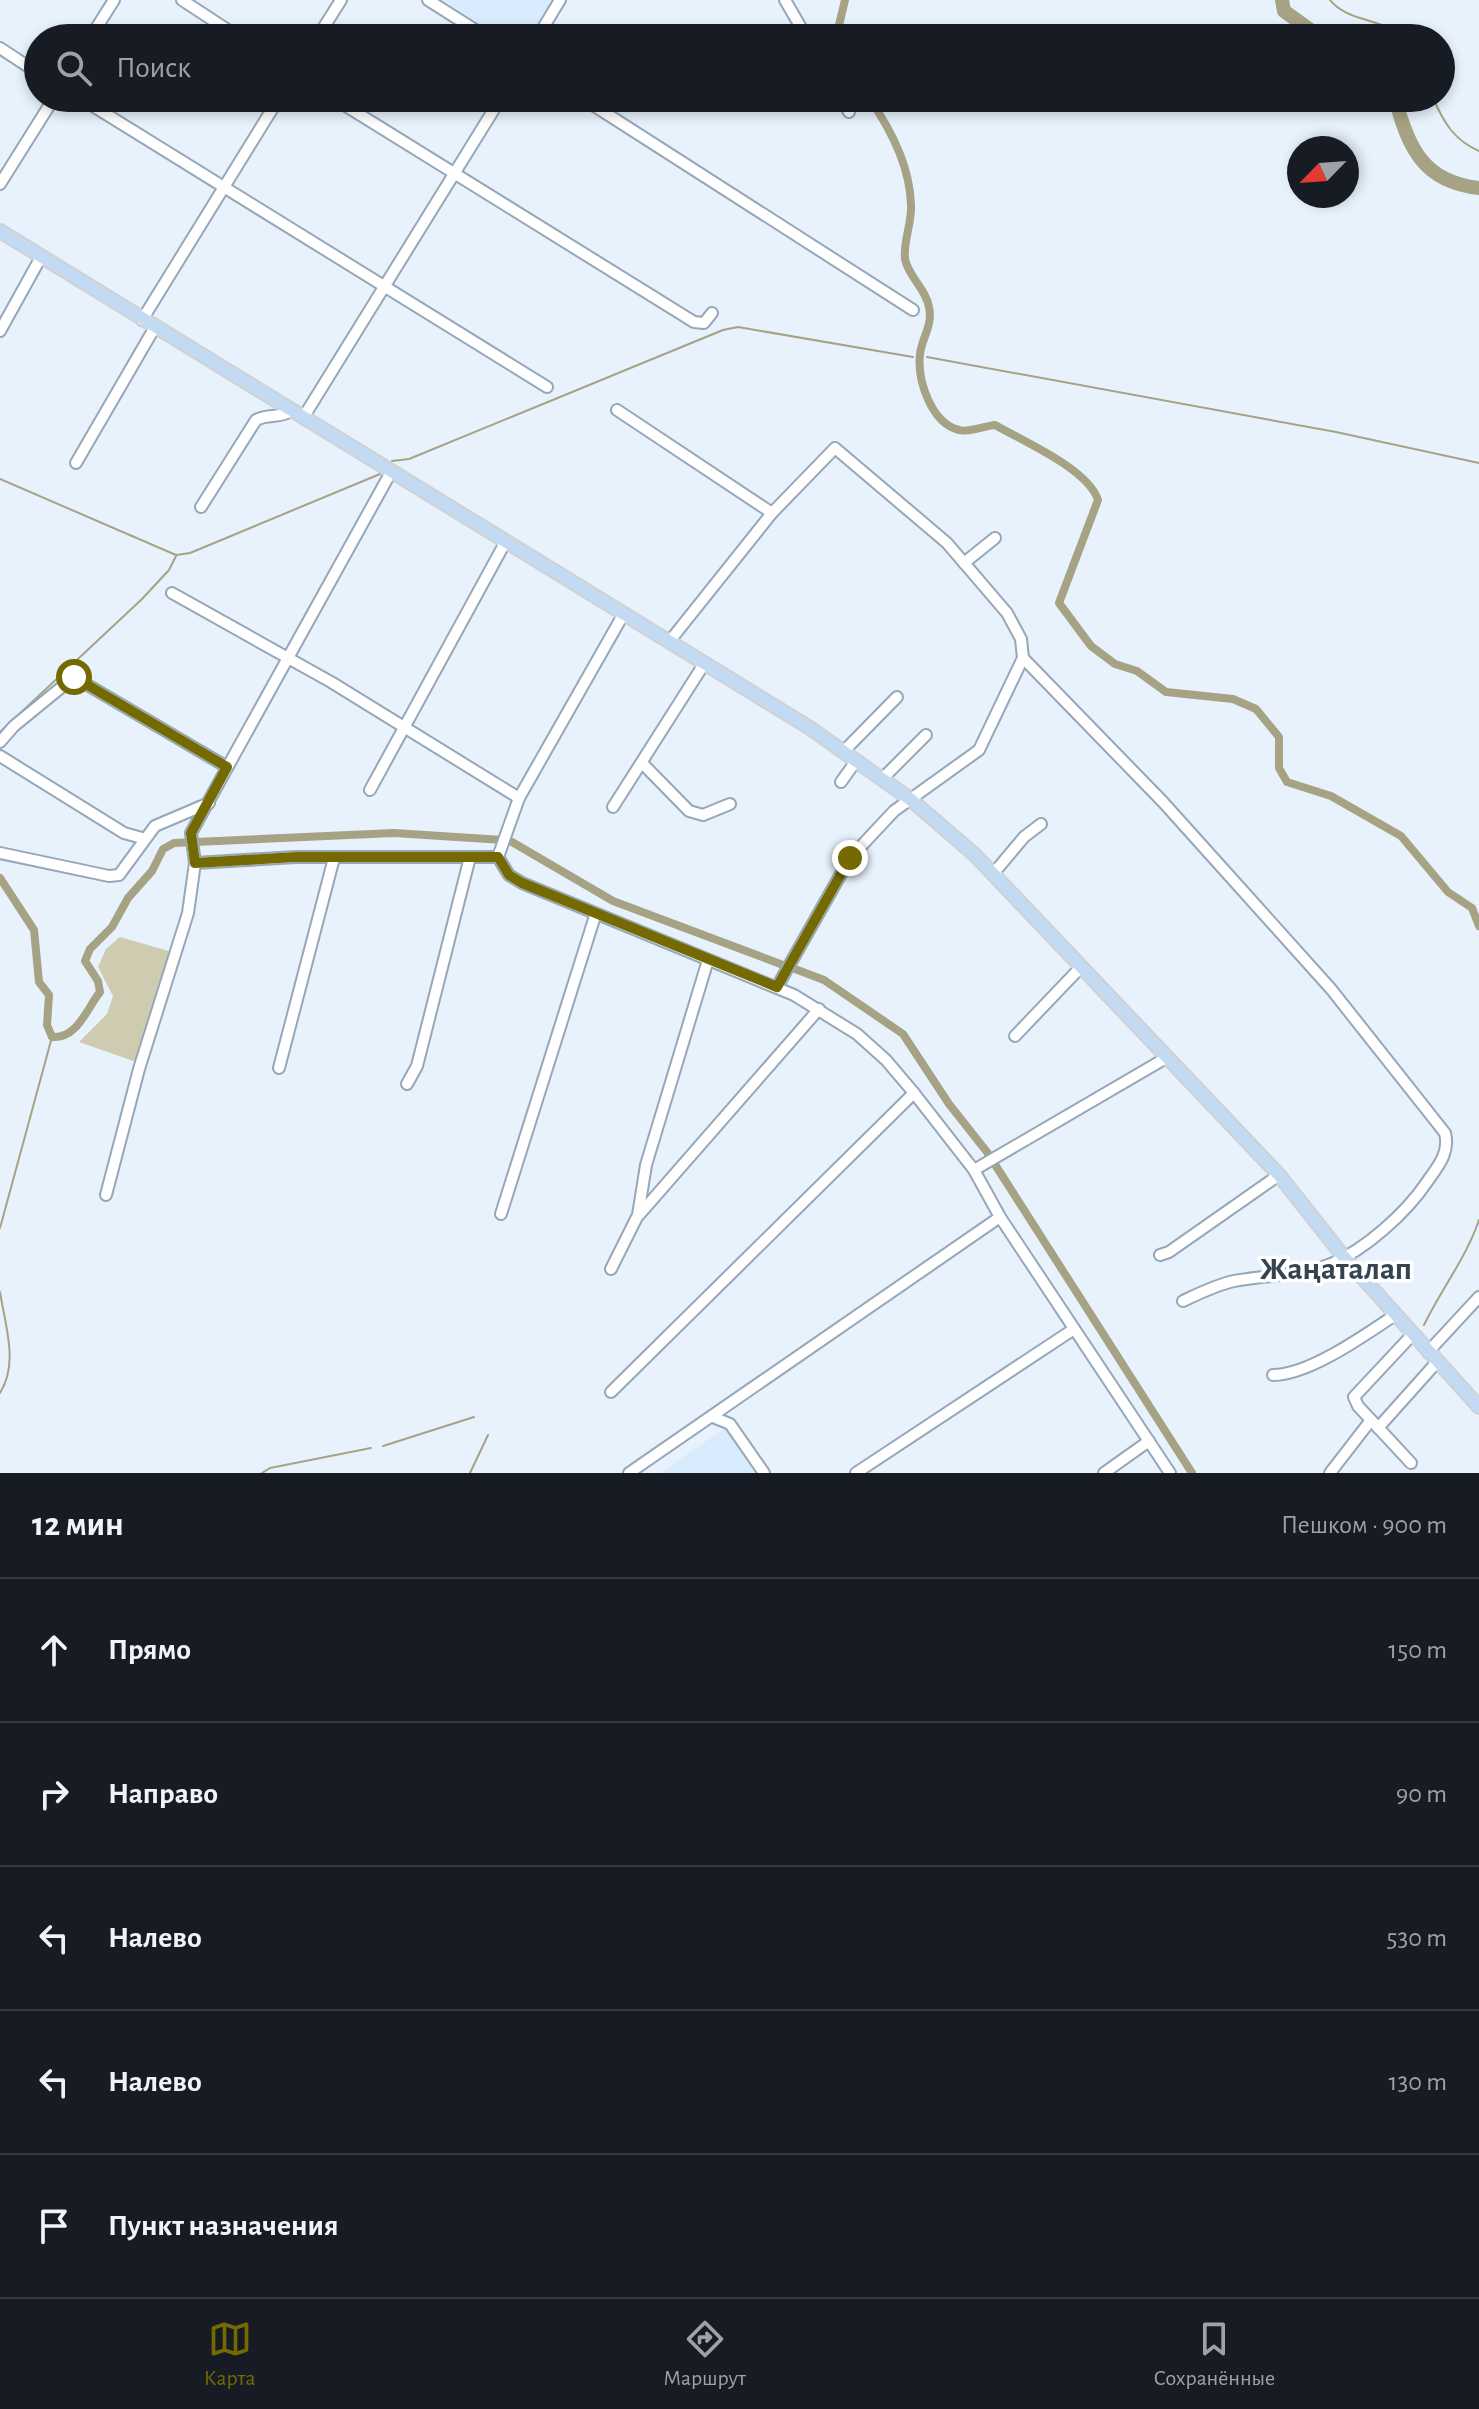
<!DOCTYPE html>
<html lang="ru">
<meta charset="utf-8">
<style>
body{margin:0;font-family:"Alegreya Sans",sans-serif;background:#242831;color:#f1f3f6}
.compass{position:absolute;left:1287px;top:136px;width:72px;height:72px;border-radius:50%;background:#171b24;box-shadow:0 4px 12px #0003;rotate:245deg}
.stop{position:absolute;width:24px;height:24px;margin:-18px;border:6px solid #756a02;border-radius:50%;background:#fff}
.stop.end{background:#756a02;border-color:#fff;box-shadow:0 2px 8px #0008}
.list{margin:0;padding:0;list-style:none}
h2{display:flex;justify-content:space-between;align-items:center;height:104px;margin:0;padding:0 32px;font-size:34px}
h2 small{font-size:26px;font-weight:400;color:#9ea1a6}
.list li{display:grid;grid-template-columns:52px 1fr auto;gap:24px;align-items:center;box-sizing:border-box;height:144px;padding:0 32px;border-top:2px solid #363941}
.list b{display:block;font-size:30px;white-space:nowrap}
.list em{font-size:26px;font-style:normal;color:#9ea1a6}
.icon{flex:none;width:44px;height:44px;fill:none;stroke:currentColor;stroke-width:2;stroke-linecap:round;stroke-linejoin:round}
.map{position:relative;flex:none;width:1479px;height:1473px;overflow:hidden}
.search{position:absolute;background:#171b24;box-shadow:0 4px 12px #0003;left:24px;right:24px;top:24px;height:88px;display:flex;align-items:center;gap:20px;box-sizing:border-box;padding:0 28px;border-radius:44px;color:#9ea1a6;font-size:30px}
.sheet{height:824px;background:#171b24}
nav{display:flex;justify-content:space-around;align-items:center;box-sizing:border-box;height:112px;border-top:2px solid #363941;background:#171b24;font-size:22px;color:#9ea1a6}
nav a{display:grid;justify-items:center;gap:4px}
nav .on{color:#756a02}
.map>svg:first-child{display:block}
</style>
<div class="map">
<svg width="1479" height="1473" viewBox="0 0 1479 1473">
<rect width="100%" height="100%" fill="#e7f2fc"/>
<g fill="#d8ecfe">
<path d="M443 0H555L533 38H502Z"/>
<path d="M725 1428 756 1473H660Z"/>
</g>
<path fill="#cecbb0" d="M120 937 172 952 139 1063 79 1042 107 1014 113 996 98 967 106 949Z"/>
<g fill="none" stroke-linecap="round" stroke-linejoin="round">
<g stroke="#a6a284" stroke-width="2">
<path d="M1330 0C1347 22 1384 18 1403 38"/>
<path d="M1433 98C1444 123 1454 140 1479 151"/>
<path d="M927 357 1336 432 1479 463"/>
<path d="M392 461 409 459 723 330 738 327 913 357"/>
<path d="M0 479 176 555 190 553 380 474"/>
<path d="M0 732 142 599 169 570 176 556"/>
<path d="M0 1228 52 1037"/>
<path d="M0 1292C5 1325 19 1363 0 1393"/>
<path d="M1424 1325C1442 1288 1466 1258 1479 1220"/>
<path d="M383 1446 474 1417"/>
<path d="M262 1473 270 1468 371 1448"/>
<path d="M470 1473 488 1435"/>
</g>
<g stroke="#a6a284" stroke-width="8">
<path d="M836 38 845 0"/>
<path d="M869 98C890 128 910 167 911 205 912 223 903 242 905 259 908 276 926 289 929 307 933 326 922 337 920 354 917 380 931 423 959 430 969 433 984 426 995 425 1023 441 1088 469 1098 500L1059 603 1091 646 1115 664 1137 671 1166 692 1233 699 1256 709 1279 737V768L1287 782 1331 796 1401 836 1448 892 1472 908 1479 926"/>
<path d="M512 842 613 901 783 965"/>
<path d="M0 878 34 930 39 982 49 995 47 1025 52 1037C77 1039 86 1010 100 992L98 981 85 961 90 949 112 927 128 898 152 871 163 849 174 843 394 833 503 840"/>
<path d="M795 969 824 980 903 1034 949 1104 987 1152 1192 1473"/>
</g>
<g stroke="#a6a284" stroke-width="14">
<path d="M1282 0 1284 11 1309 29 1314 38"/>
<path d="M1395 98C1408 147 1423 182 1479 188"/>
</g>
<defs>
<g id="minor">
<path d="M182 0 240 38"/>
<path d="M428 0 488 38"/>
<path d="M785 0 807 38"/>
<path d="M90 38 114 0"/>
<path d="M317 38 341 0"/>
<path d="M537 38 560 0"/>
<path d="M0 48 38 73"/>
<path d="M80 98 547 387"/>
<path d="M333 98 694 322 704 323 712 313"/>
<path d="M582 98 913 310"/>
<path d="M841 98 849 112"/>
<path d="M0 184 54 98"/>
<path d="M142 320 279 98"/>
<path d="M0 331 41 257"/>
<path d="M617 410 772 513"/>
<path d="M303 418 501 98"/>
<path d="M76 463 155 327"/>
<path d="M201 507 256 420C268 413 279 419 291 411"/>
<path d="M964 563 995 538"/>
<path d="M172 593 331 682 519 798"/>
<path d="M669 642 772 513 835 448 947 543 1007 613 1021 639 1023 658 979 750 894 811 850 858 777 987"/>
<path d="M1023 658 1163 802 1331 989 1445 1133C1450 1153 1438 1166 1427 1182 1406 1213 1366 1249 1331 1264 1301 1276 1265 1275 1234 1281 1216 1285 1200 1293 1183 1301"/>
<path d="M0 742 14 726 74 677 227 767"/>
<path d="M843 752 897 697"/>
<path d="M0 756 124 833 142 838"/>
<path d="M643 764 689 811 703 815 730 804"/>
<path d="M882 779 926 735"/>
<path d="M841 782 856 761"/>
<path d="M370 790 506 541"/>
<path d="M613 807 704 664"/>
<path d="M0 853 109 876 119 875 155 826 209 803"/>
<path d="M498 857 509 875 522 883 794 995 857 1034 886 1060 914 1093 974 1170 1000 1217 1170 1473"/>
<path d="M498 857 519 798 623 615"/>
<path d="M195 863 296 857H498"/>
<path d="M993 874 1024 837 1041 824"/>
<path d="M1015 1036 1080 968"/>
<path d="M279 1068 334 858"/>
<path d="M407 1084 417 1066 470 857"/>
<path d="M974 1170 1166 1058"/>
<path d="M106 1195 139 1069 188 913 195 863 191 833 391 472"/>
<path d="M501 1214 595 916"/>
<path d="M639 1215 819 1009"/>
<path d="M1160 1255 1169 1252 1279 1175"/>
<path d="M611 1269 638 1215 646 1165 708 960"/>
<path d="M1428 1352 1479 1297"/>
<path d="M1273 1375C1309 1375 1365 1335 1395 1315"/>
<path d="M611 1392 914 1093"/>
<path d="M713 1417 730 1424 764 1473"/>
<path d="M1378 1428 1437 1362"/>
<path d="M1411 1463 1358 1406 1354 1397 1412 1335"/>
<path d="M629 1473 1000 1217"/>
<path d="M856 1473 1074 1329"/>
<path d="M1104 1473 1149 1441"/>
<path d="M1330 1473 1371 1420"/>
</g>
<path id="major" d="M0 231 810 728 910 799 975 855 1279 1175 1343 1256 1479 1407"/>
</defs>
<use href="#minor" stroke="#96a7b7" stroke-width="14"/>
<use href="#major" stroke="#cfd1d3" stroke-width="16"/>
<use href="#minor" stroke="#fff" stroke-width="10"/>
<use href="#major" stroke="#c3dbf2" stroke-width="12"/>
</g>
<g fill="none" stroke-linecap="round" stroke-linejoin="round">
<path stroke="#756a02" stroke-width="10" d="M74 677 227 767 191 833 195 863 296 857H498L509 875 522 883 777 987 850 858"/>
</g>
<g text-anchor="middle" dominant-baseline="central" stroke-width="7" stroke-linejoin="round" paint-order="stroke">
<g font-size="32" font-weight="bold" fill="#364452" stroke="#fff">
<text x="1336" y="1269">Жаңаталап</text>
</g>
</g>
</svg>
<svg class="compass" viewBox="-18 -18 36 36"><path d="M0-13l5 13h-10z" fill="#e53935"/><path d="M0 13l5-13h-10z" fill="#9ea1a6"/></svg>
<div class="stop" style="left:74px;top:677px"></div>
<div class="stop end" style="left:850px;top:858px"></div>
<div class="search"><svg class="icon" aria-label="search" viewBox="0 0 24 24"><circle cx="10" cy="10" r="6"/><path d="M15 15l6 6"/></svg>Поиск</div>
</div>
<section class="sheet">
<h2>12 мин<small>Пешком · 900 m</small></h2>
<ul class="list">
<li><svg class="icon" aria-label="ahead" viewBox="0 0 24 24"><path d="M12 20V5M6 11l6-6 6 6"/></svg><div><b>Прямо</b></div><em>150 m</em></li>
<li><svg class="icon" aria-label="right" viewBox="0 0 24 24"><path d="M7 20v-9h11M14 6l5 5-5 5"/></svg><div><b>Направо</b></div><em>90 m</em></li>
<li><svg class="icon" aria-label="left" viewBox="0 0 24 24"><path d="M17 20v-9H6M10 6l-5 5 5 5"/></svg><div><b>Налево</b></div><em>530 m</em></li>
<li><svg class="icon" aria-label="left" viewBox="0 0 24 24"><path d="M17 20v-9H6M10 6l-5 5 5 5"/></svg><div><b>Налево</b></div><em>130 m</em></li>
<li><svg class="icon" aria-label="arrive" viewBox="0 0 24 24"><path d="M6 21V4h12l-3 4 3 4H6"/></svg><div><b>Пункт назначения</b></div></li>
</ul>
</section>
<nav>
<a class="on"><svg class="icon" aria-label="map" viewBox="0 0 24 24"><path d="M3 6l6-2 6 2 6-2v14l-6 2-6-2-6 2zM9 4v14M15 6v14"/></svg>Карта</a>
<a><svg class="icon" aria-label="directions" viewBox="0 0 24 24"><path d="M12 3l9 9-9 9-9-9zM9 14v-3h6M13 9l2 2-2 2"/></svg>Маршрут</a>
<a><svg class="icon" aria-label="saved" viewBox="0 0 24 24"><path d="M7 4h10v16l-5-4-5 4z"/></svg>Сохранённые</a>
</nav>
